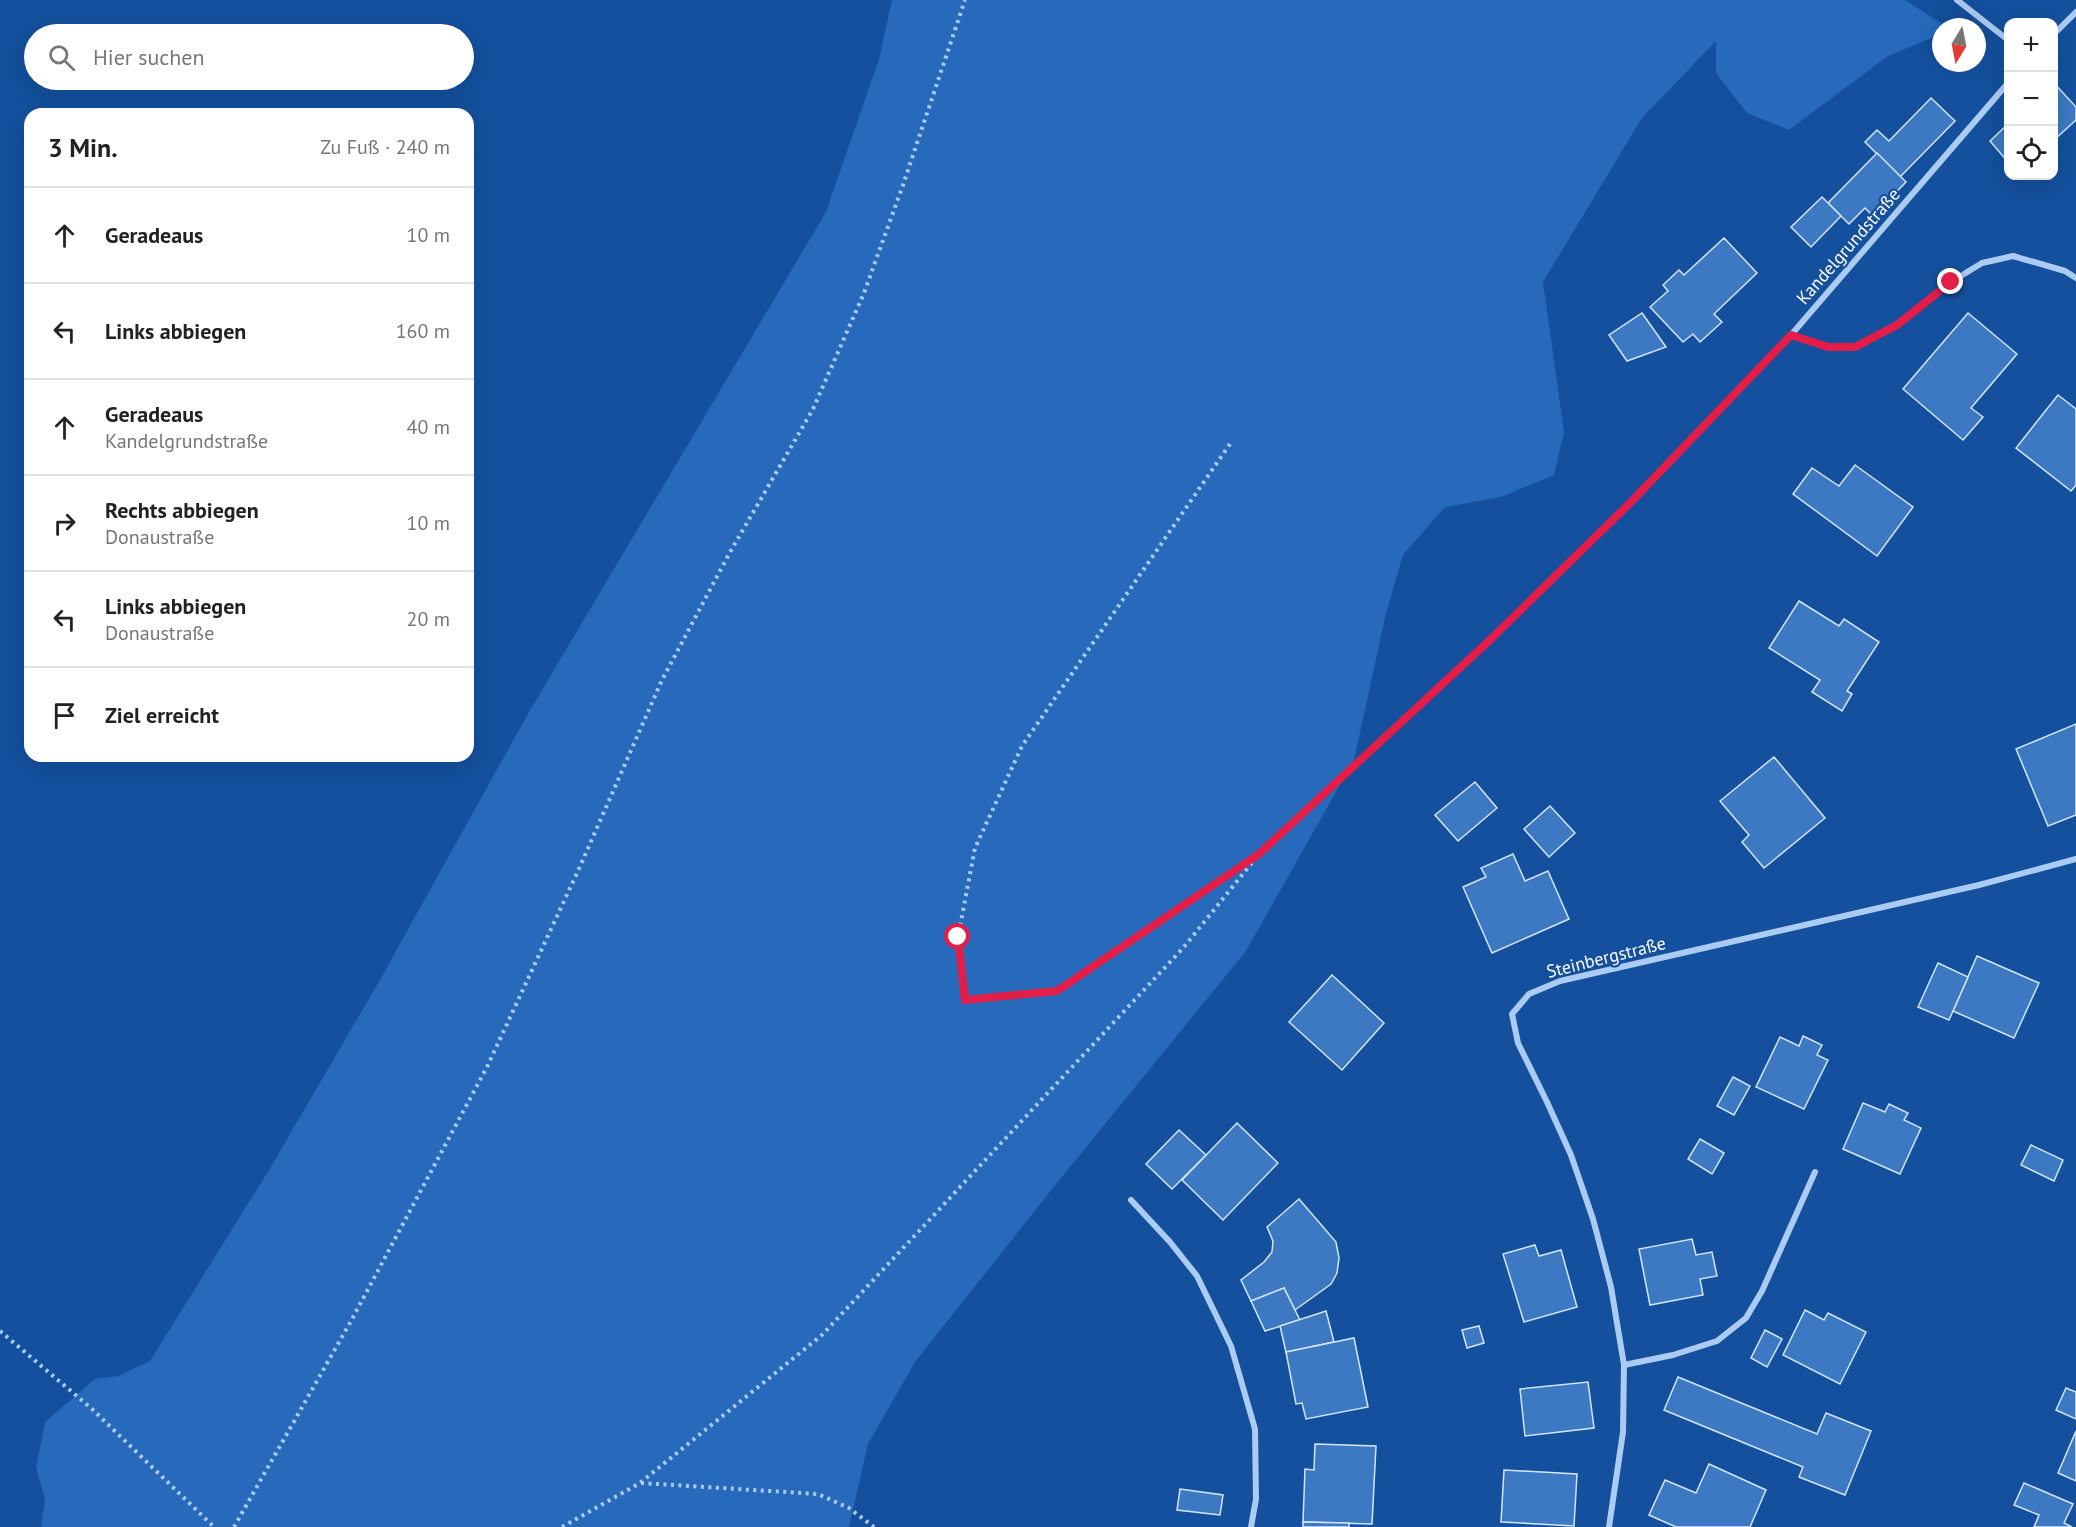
<!DOCTYPE html>
<html lang="de">
<meta charset="utf-8">
<style>
body{margin:0;font-family:"PT Sans",sans-serif;background:#f6f6f6;color:#222}
.controls{position:absolute;right:18px;top:18px;display:grid;overflow:hidden;border-radius:12px;box-shadow:0 6px 24px #0002}
.controls button{width:54px;height:54px;display:grid;place-items:center;padding:0;border:0;border-bottom:2px solid #e0e0e0;background:#fff;color:#222;font:30px sans-serif}
.compass{position:absolute;left:1932px;top:18px;width:54px;height:54px;border-radius:50%;background:#fff;box-shadow:0 6px 24px #0002;rotate:190deg}
.stop{position:absolute;width:18px;height:18px;margin:-14px;border:4px solid #e11d48;border-radius:50%;background:#fff}
.stop.end{background:#e11d48;border-color:#fff;box-shadow:0 2px 6px #0008}
.list{margin:0;padding:0;list-style:none}
h2{display:flex;justify-content:space-between;align-items:center;height:78px;margin:0;padding:0 24px;font-size:26px}
h2 small{font-size:20px;font-weight:400;color:#767676}
.list li{display:grid;grid-template-columns:39px 1fr auto;gap:18px;align-items:center;box-sizing:border-box;height:96px;padding:0 24px;border-top:2px solid #e0e0e0}
.list b{display:block;font-size:22px;white-space:nowrap}
.list p{margin:0;font-size:20px;white-space:nowrap;color:#767676}
.list em{font-size:20px;font-style:normal;color:#767676}
.icon{flex:none;width:33px;height:33px;fill:none;stroke:currentColor;stroke-width:2;stroke-linecap:round;stroke-linejoin:round}
.map{position:relative;flex:none;width:2076px;height:1527px;overflow:hidden}
.search{position:absolute;background:#fff;box-shadow:0 6px 24px #0002;left:24px;top:24px;width:450px;height:66px;display:flex;align-items:center;gap:15px;box-sizing:border-box;padding:0 21px;border-radius:33px;color:#767676;font-size:22px}
.panel{position:absolute;background:#fff;box-shadow:0 6px 24px #0002;left:24px;top:108px;width:450px;height:654px;border-radius:18px}
.map>svg:first-child{display:block}
</style>
<div class="map">
<svg width="2076" height="1527" viewBox="0 0 2076 1527">
<rect width="100%" height="100%" fill="#14509d"/>
<path fill="#276abb" d="M892 0H1905L1944 25V27H1941V34L1888 56 1789 130 1747 113 1716 73V41L1642 118 1543 282 1564 432 1554 475 1501 497 1445 507 1403 555 1386 613 1354 760 1246 951 1052 1189 915 1362 868 1444 849 1527H41L45 1500 36 1467 45 1422 95 1379 118 1376 150 1361 269 1170 377 985 529 712 826 212 879 59Z"/>
<g fill="#3d79c3" stroke="#d2e6fd" stroke-width="1.5">
<path d="M2054 83 2076 107V120L2054 140Z"/>
<path d="M1931 98 1955 121 1900 177 1865 142 1877 130 1889 141Z"/>
<path d="M2008 124V162L1990 141Z"/>
<path d="M1877 153 1906 182 1873 216 1865 208 1849 224 1828 203Z"/>
<path d="M1822 197 1841 216 1811 247 1791 227Z"/>
<path d="M1724 238 1757 273 1714 314 1722 322 1700 342 1693 334 1683 342 1650 307 1668 291 1663 285 1679 270 1684 275Z"/>
<path d="M1642 313 1666 347 1627 361 1609 335Z"/>
<path d="M1968 313 2017 354 1971 408 1983 417 1963 440 1903 389Z"/>
<path d="M2058 395 2076 409V485L2071 491 2016 448Z"/>
<path d="M1855 465 1913 507 1877 556 1793 494 1812 468 1839 486Z"/>
<path d="M1799 601 1839 626 1844 619 1879 642 1847 691 1852 694 1842 711 1812 692 1820 680 1769 648Z"/>
<path d="M2076 724V815L2048 826 2016 749Z"/>
<path d="M1774 757 1825 818 1764 868 1742 842 1749 835 1720 801Z"/>
<path d="M1475 782 1497 808 1458 841 1435 815Z"/>
<path d="M1550 806 1575 833 1549 857 1524 829Z"/>
<path d="M1513 854 1525 881 1548 871 1569 919 1492 953 1463 887 1486 877 1481 868Z"/>
<path d="M1977 956 2039 983 2014 1038 1953 1011Z"/>
<path d="M1938 963 1968 977 1949 1020 1918 1007Z"/>
<path d="M1332 975 1384 1023 1342 1070 1289 1022Z"/>
<path d="M1803 1036 1822 1045 1817 1055 1828 1060 1804 1109 1756 1087 1780 1037 1799 1046Z"/>
<path d="M1733 1077 1750 1086 1734 1115 1717 1106Z"/>
<path d="M1863 1103 1885 1112 1889 1104 1908 1113 1904 1120 1921 1128 1900 1174 1843 1149Z"/>
<path d="M1237 1123 1278 1163 1223 1220 1182 1180Z"/>
<path d="M1179 1130 1206 1155 1172 1189 1146 1164Z"/>
<path d="M1700 1139 1724 1153 1712 1174 1688 1159Z"/>
<path d="M2031 1145 2063 1160 2054 1181 2021 1165Z"/>
<path d="M1299 1199 1336 1242 1339 1258 1337 1273 1331 1284 1295 1310 1284 1288 1251 1301 1241 1280 1264 1262 1272 1252 1273 1241 1267 1227Z"/>
<path d="M1692 1239 1696 1255 1712 1252 1717 1276 1700 1279 1703 1295 1650 1305 1639 1249Z"/>
<path d="M1535 1245 1539 1256 1561 1250 1577 1307 1524 1322 1503 1254Z"/>
<path d="M1284 1288 1300 1320 1265 1331 1251 1301Z"/>
<path d="M1805 1310 1824 1320 1828 1313 1866 1332 1840 1384 1783 1355Z"/>
<path d="M1326 1311 1334 1342 1286 1352 1280 1326Z"/>
<path d="M1479 1326 1484 1343 1467 1348 1462 1330Z"/>
<path d="M1765 1330 1782 1339 1767 1367 1751 1358Z"/>
<path d="M1354 1338 1368 1407 1306 1419 1302 1403 1296 1404 1286 1352Z"/>
<path d="M1678 1377 1817 1434 1826 1413 1871 1431 1845 1495 1799 1477 1803 1467 1664 1410Z"/>
<path d="M1588 1382 1594 1428 1525 1436 1520 1389Z"/>
<path d="M2066 1388 2076 1392V1419L2056 1410Z"/>
<path d="M2076 1431V1481L2058 1473Z"/>
<path d="M1315 1444 1376 1446 1372 1524 1303 1522 1305 1469 1314 1470Z"/>
<path d="M1709 1464 1766 1490 1750 1527H1676L1649 1515 1665 1480 1696 1493Z"/>
<path d="M1504 1470 1577 1474 1574 1526 1501 1522Z"/>
<path d="M2024 1483 2073 1504 2064 1523 2072 1527H2034L2039 1515 2014 1505Z"/>
<path d="M1180 1489 1223 1495 1220 1515 1177 1510Z"/>
<path d="M1303 1522 1349 1523V1527H1303Z"/>
</g>
<g fill="none" stroke-linecap="round" stroke-linejoin="round">
<g stroke="#aaccf3" stroke-width="4" stroke-dasharray="3 4.5" stroke-linecap="butt">
<path d="M1230 444 1022 746 975 848 958 937 965 1000 1057 991 1256 856"/>
<path d="M0 1331 91 1408 214 1527"/>
<path d="M641 1483 818 1494 849 1508 874 1527"/>
<path d="M234 1527 351 1321 487 1067 578 871 662 680 729 554 813 409 864 293 903 185 965 0"/>
<path d="M562 1527 640 1483 822 1335 1184 947 1259 854 1491 639 1617 516"/>
</g>
<g stroke="#aaccf3" stroke-width="6">
<path d="M1957 0 2008 40"/>
<path d="M2054 34 2076 12"/>
<path d="M1791 335 1828 347H1855L1897 325 1951 282 1982 263 2013 256 2065 271 2076 278"/>
<path d="M1631 503 1791 335 2008 83"/>
<path d="M1131 1200 1170 1242 1197 1276 1231 1346 1255 1429 1256 1499 1251 1527"/>
<path d="M1624 1365 1673 1355 1717 1341 1746 1318 1762 1291 1815 1172"/>
<path d="M1609 1527 1623 1432 1624 1365 1611 1287 1593 1219 1571 1155 1547 1102 1518 1043 1512 1014 1529 994 1560 981 1979 885 2076 859"/>
</g>
</g>
<g fill="none" stroke-linecap="round" stroke-linejoin="round">
<path stroke="#e11d48" stroke-width="8" d="M958 937 965 1000 1057 991 1259 854 1491 639 1630 503 1791 335 1828 347H1855L1897 325 1951 282"/>
</g>
<g text-anchor="middle" dominant-baseline="central" stroke-width="4.5" stroke-linejoin="round" paint-order="stroke">
<g font-size="18" fill="#fff" stroke="#14509d">
<text transform="translate(1848 246) rotate(-49)">Kandelgrundstraße</text>
<text transform="translate(1606 957) rotate(-14)">Steinbergstraße</text>
</g>
</g>
</svg>
<div class="controls">
<button>+</button>
<button>−</button>
<button><svg class="icon" aria-label="locate" viewBox="0 0 24 24"><circle cx="12" cy="12" r="6"/><path d="M12 2v4M12 18v4M2 12h4M18 12h4"/></svg></button>
</div>
<svg class="compass" viewBox="-18 -18 36 36"><path d="M0-13l5 13h-10z" fill="#e53935"/><path d="M0 13l5-13h-10z" fill="#767676"/></svg>
<div class="stop" style="left:958px;top:937px"></div>
<div class="stop end" style="left:1951px;top:282px"></div>
<div class="search"><svg class="icon" aria-label="search" viewBox="0 0 24 24"><circle cx="10" cy="10" r="6"/><path d="M15 15l6 6"/></svg>Hier suchen</div>
<section class="panel">
<h2>3 Min.<small>Zu Fuß · 240 m</small></h2>
<ul class="list">
<li><svg class="icon" aria-label="ahead" viewBox="0 0 24 24"><path d="M12 20V5M6 11l6-6 6 6"/></svg><div><b>Geradeaus</b></div><em>10 m</em></li>
<li><svg class="icon" aria-label="left" viewBox="0 0 24 24"><path d="M17 20v-9H6M10 6l-5 5 5 5"/></svg><div><b>Links abbiegen</b></div><em>160 m</em></li>
<li><svg class="icon" aria-label="ahead" viewBox="0 0 24 24"><path d="M12 20V5M6 11l6-6 6 6"/></svg><div><b>Geradeaus</b><p>Kandelgrundstraße</p></div><em>40 m</em></li>
<li><svg class="icon" aria-label="right" viewBox="0 0 24 24"><path d="M7 20v-9h11M14 6l5 5-5 5"/></svg><div><b>Rechts abbiegen</b><p>Donaustraße</p></div><em>10 m</em></li>
<li><svg class="icon" aria-label="left" viewBox="0 0 24 24"><path d="M17 20v-9H6M10 6l-5 5 5 5"/></svg><div><b>Links abbiegen</b><p>Donaustraße</p></div><em>20 m</em></li>
<li><svg class="icon" aria-label="arrive" viewBox="0 0 24 24"><path d="M6 21V4h12l-3 4 3 4H6"/></svg><div><b>Ziel erreicht</b></div></li>
</ul>
</section>
</div>
